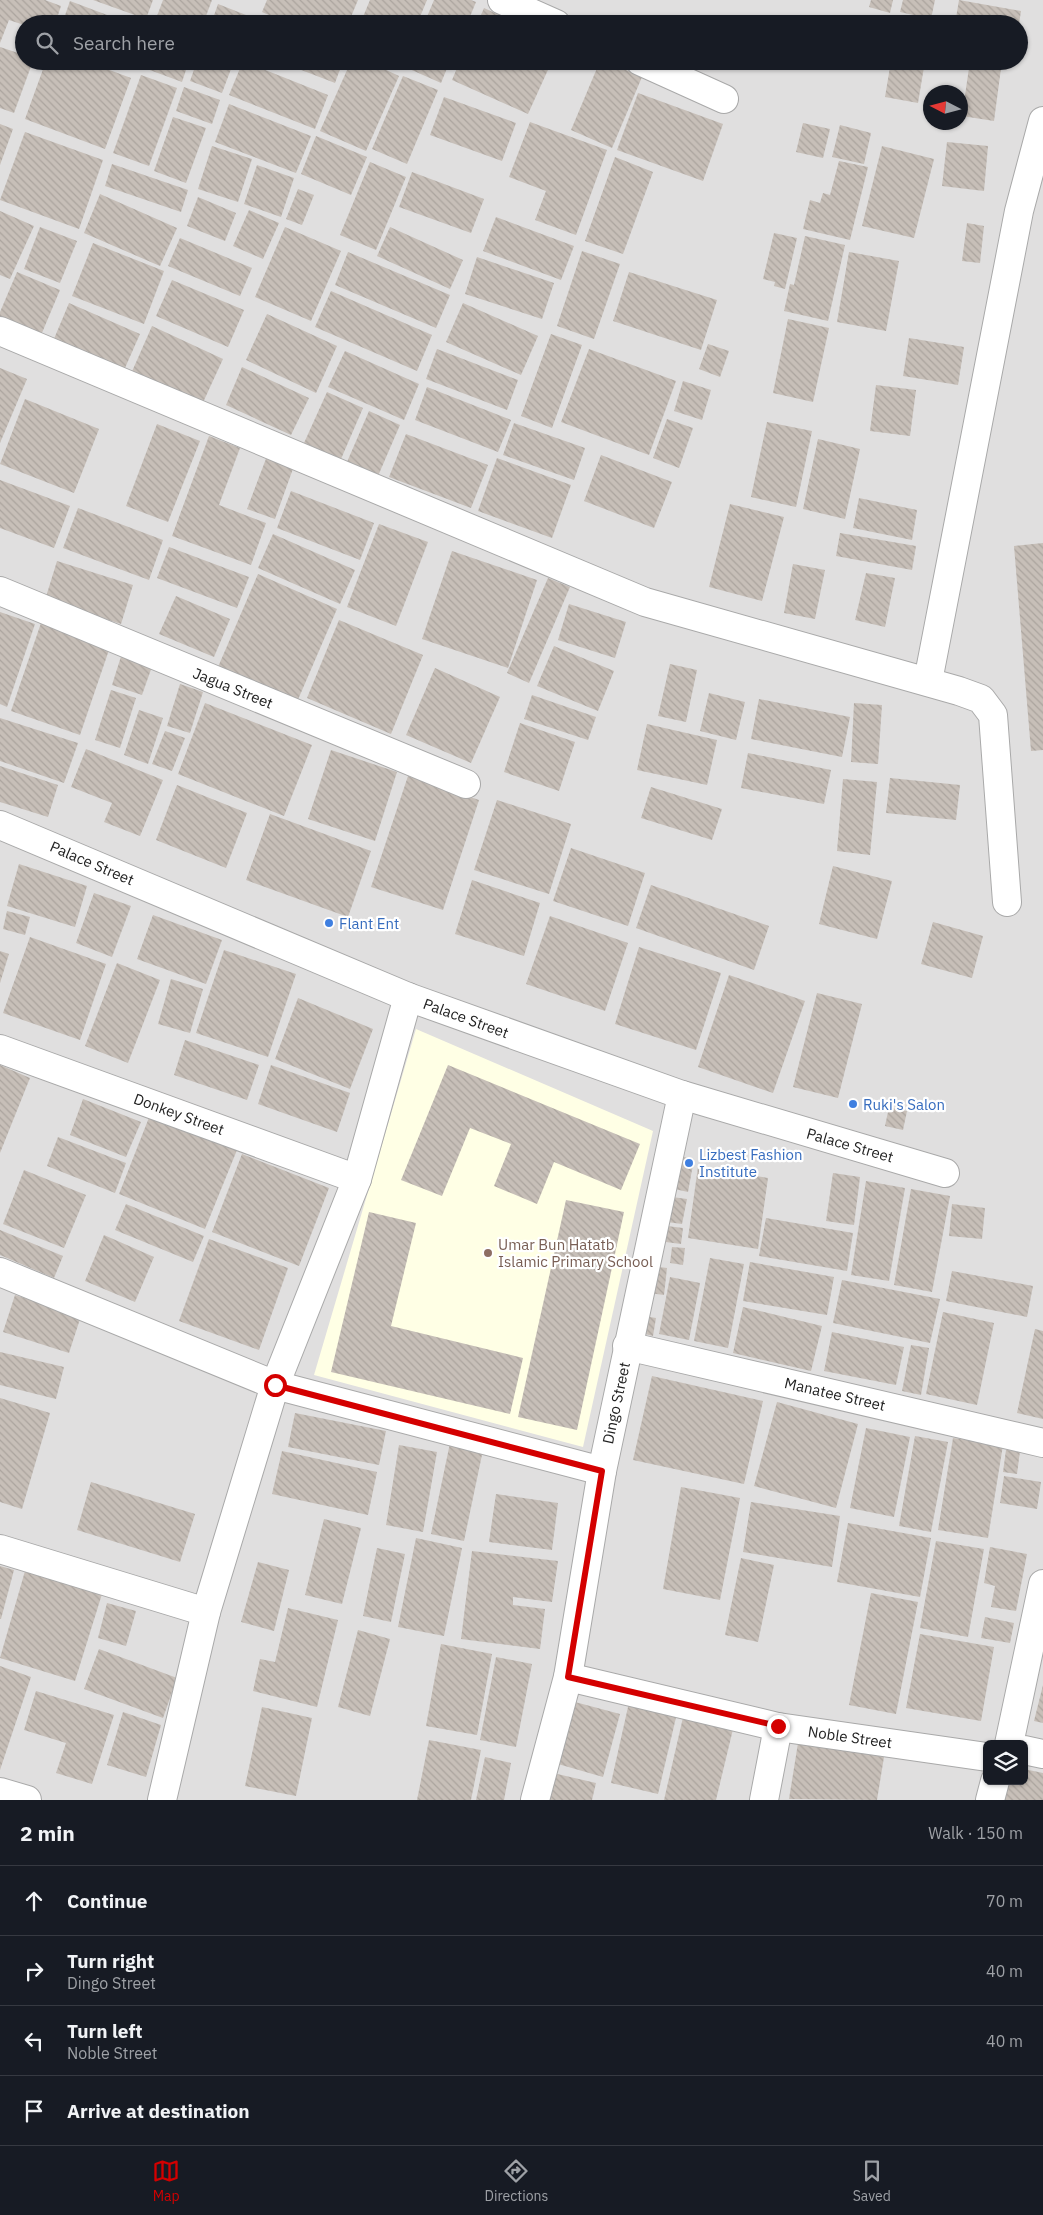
<!DOCTYPE html>
<meta charset="utf-8">
<style>
body{margin:0;font-family:"IBM Plex Sans",sans-serif;background:#242831;color:#f1f3f6}
.controls{position:absolute;right:15px;bottom:15px;display:grid;overflow:hidden;border-radius:8px;box-shadow:0 1px 4px #0004}
.controls button{width:45px;height:45px;display:grid;place-items:center;padding:0;border:0;border-bottom:1px solid #363941;background:#171b24;color:#f1f3f6;font:25px sans-serif}
.compass{position:absolute;left:923px;top:85px;width:45px;height:45px;border-radius:50%;background:#171b24;box-shadow:0 1px 4px #0004;rotate:276deg}
.stop{position:absolute;width:15px;height:15px;margin:-11px;border:4px solid #d40000;border-radius:50%;background:#fff}
.stop.end{background:#d40000;border-color:#fff;box-shadow:0 1px 5px #0008}
.list{margin:0;padding:0;list-style:none}
h2{display:flex;justify-content:space-between;align-items:center;height:65px;margin:0;padding:0 20px;font-size:21px}
h2 small{font-size:16px;font-weight:400;color:#9ea1a6}
.list li{display:grid;grid-template-columns:32px 1fr auto;gap:15px;align-items:center;box-sizing:border-box;height:70px;padding:0 20px;border-top:1px solid #363941}
.list b{display:block;font-size:19px;white-space:nowrap}
.list p{margin:0;font-size:16px;white-space:nowrap;color:#9ea1a6}
.list em{font-size:16px;font-style:normal;color:#9ea1a6}
.icon{flex:none;width:28px;height:28px;fill:none;stroke:currentColor;stroke-width:2;stroke-linecap:round;stroke-linejoin:round}
.map{position:relative;flex:none;width:1043px;height:1800px;overflow:hidden}
.search{position:absolute;background:#171b24;box-shadow:0 1px 4px #0004;left:15px;right:15px;top:15px;height:55px;display:flex;align-items:center;gap:12px;box-sizing:border-box;padding:0 18px;border-radius:28px;color:#9ea1a6;font-size:19px}
.sheet{height:345px;background:#171b24}
nav{display:flex;justify-content:space-around;align-items:center;box-sizing:border-box;height:70px;border-top:1px solid #363941;background:#171b24;font-size:14px;color:#9ea1a6}
nav a{display:grid;justify-items:center;gap:2px}
nav .on{color:#d40000}
.map>svg:first-child{display:block}
</style>
<div class="map">
<svg width="1043" height="1800" viewBox="0 0 1043 1800">
<defs>
<pattern id="building-back-hatch" width="6" height="6" patternUnits="userSpaceOnUse" patternTransform="scale(1.25)"><rect width="6" height="6" fill="#c7bfb8"/><path d="M-1 5l2 2M0 0l6 6M5-1l2 2" fill="none" stroke="#aba49e"/></pattern>
</defs>
<rect width="100%" height="100%" fill="#f2efe9"/>
<path fill="#e0dfdf" fill-rule="evenodd" d="M0 0H1043V1800H0ZM24 24H1019V61H24ZM930 92H960V122H930ZM987 1744H1024V1781H987Z"/>
<path fill="#ffffe5" d="M416 1029 653 1131 583 1447 314 1375Z"/>
<g fill="url(#building-back-hatch)">
<path d="M0 0H45L61 6 55 24H24V25L9 20 0 43Z"/>
<path d="M93 0H153L146 19Z"/>
<path d="M163 0H212L203 24H154Z"/>
<path d="M267 0H358L348 24H289L262 12Z"/>
<path d="M370 0H427L417 24H360Z"/>
<path d="M434 0H471L476 2 467 24H424Z"/>
<path d="M871 0H893L890 13 869 7Z"/>
<path d="M903 0H935L931 19 900 12Z"/>
<path d="M959 0 1021 11 1019 24H955Z"/>
<path d="M70 1 131 24H62Z"/>
<path d="M218 4 251 17 248 24H211Z"/>
<path d="M484 8 519 24H477Z"/>
<path d="M898 18 926 23V24H897Z"/>
<path d="M0 47 24 55V61H33L14 113 0 108Z"/>
<path d="M46 61H85L131 78 105 149 25 119Z"/>
<path d="M140 61H189L182 82 139 66Z"/>
<path d="M197 61H234L222 93 190 81Z"/>
<path d="M243 61 328 95 315 129 229 95Z"/>
<path d="M278 61H343L335 83Z"/>
<path d="M351 61H367L399 76 366 151 320 131Z"/>
<path d="M382 61H401L398 68Z"/>
<path d="M407 61H450L441 83 405 67Z"/>
<path d="M460 61H552L528 114 452 80Z"/>
<path d="M600 61H605L642 77 612 148 571 130Z"/>
<path d="M891 61H925L918 103 885 97Z"/>
<path d="M970 61H1002L994 121 962 116Z"/>
<path d="M141 75 177 88 149 166 113 153Z"/>
<path d="M403 76 438 90 407 164 372 149Z"/>
<path d="M184 87 220 100 212 124 176 111Z"/>
<path d="M638 93 723 124 703 181 617 150Z"/>
<path d="M444 97 516 123 502 161 430 135Z"/>
<path d="M229 104 311 136 296 173 215 142Z"/>
<path d="M173 117 206 128 186 183 154 171Z"/>
<path d="M530 122 607 150 576 235 535 220 546 191 509 177Z"/>
<path d="M803 123 830 129 823 158 796 152Z"/>
<path d="M0 124 13 129 0 165Z"/>
<path d="M840 125 871 133 864 164 832 157Z"/>
<path d="M25 132 103 160 79 229 0 200Z"/>
<path d="M316 136 367 157 351 195 301 174Z"/>
<path d="M947 142 988 146 984 191 942 186Z"/>
<path d="M212 146 252 159 238 202 198 189Z"/>
<path d="M882 146 934 159 914 238 862 226Z"/>
<path d="M615 157 653 172 623 254 585 241Z"/>
<path d="M839 161 868 167 850 240 803 229 810 200 820 203 823 193 830 195Z"/>
<path d="M370 162 406 177 376 250 340 235Z"/>
<path d="M112 164 188 190 181 212 105 186Z"/>
<path d="M257 165 294 178 281 217 244 204Z"/>
<path d="M412 172 484 199 471 233 399 207Z"/>
<path d="M298 189 314 195 302 225 286 219Z"/>
<path d="M100 194 177 228 160 266 84 233Z"/>
<path d="M198 197 236 213 225 241 187 226Z"/>
<path d="M249 210 279 223 263 259 233 246Z"/>
<path d="M0 211 34 226 10 279 0 275Z"/>
<path d="M496 217 574 246 561 280 483 251Z"/>
<path d="M967 223 984 226 980 263 962 261Z"/>
<path d="M40 227 77 241 60 283 24 269Z"/>
<path d="M285 227 341 251 311 321 255 297Z"/>
<path d="M390 227 463 260 450 289 377 256Z"/>
<path d="M774 233 797 238 785 289 774 286 775 282 763 279Z"/>
<path d="M805 236 845 245 828 321 784 311 790 284 794 285Z"/>
<path d="M180 238 252 268 240 296 168 266Z"/>
<path d="M93 243 164 271 144 324 72 296Z"/>
<path d="M582 251 620 264 594 339 557 326Z"/>
<path d="M348 252 450 295 436 328 335 285Z"/>
<path d="M849 252 899 261 886 331 837 322Z"/>
<path d="M477 257 554 283 542 319 465 294Z"/>
<path d="M17 272 60 290 39 340 0 322V312Z"/>
<path d="M629 272 717 300 701 350 613 321Z"/>
<path d="M172 280 244 310 228 347 156 316Z"/>
<path d="M331 291 432 335 417 371 315 327Z"/>
<path d="M69 303 140 334 121 377 51 346Z"/>
<path d="M463 303 538 336 521 375 446 342Z"/>
<path d="M267 314 337 346 316 393 246 360Z"/>
<path d="M788 319 829 328 813 402 773 393Z"/>
<path d="M152 326 223 359 200 409 130 376Z"/>
<path d="M551 334 582 345 552 428 521 416Z"/>
<path d="M909 338 964 347 958 385 903 376Z"/>
<path d="M708 344 729 351 720 377 699 369Z"/>
<path d="M437 349 518 380 507 410 426 379Z"/>
<path d="M589 349 676 381 649 455 561 422Z"/>
<path d="M345 351 419 384 404 420 328 387Z"/>
<path d="M242 367 309 398 291 435 226 405Z"/>
<path d="M0 368 27 379 0 443Z"/>
<path d="M683 381 711 390 702 420 674 411Z"/>
<path d="M876 385 916 390 910 436 870 431Z"/>
<path d="M427 387 511 420 498 452 415 420Z"/>
<path d="M327 392 363 408 341 459 304 443Z"/>
<path d="M25 399 99 429 74 493 0 464Z"/>
<path d="M369 411 400 425 378 476 347 462Z"/>
<path d="M667 419 693 428 679 468 653 458Z"/>
<path d="M767 422 812 431 796 507 751 497Z"/>
<path d="M514 423 585 448 574 480 503 455Z"/>
<path d="M157 424 200 441 168 522 126 506Z"/>
<path d="M406 434 488 465 471 508 389 477Z"/>
<path d="M209 436 240 448 219 505 266 523 251 565 172 536Z"/>
<path d="M818 439 860 449 845 519 803 509Z"/>
<path d="M601 455 672 482 654 528 584 501Z"/>
<path d="M267 456 294 466 275 519 247 509Z"/>
<path d="M497 458 571 485 552 538 478 511Z"/>
<path d="M0 480 70 506 54 548 0 528Z"/>
<path d="M291 491 374 523 360 560 277 528Z"/>
<path d="M859 498 917 510 912 540 853 528Z"/>
<path d="M730 504 784 517 762 601 709 587Z"/>
<path d="M78 508 163 540 149 580 63 548Z"/>
<path d="M379 524 428 542 396 626 347 607Z"/>
<path d="M840 533 916 546 912 570 836 556Z"/>
<path d="M273 534 355 570 340 604 258 568Z"/>
<path d="M1043 543V750L1031 751 1014 546Z"/>
<path d="M169 547 249 577 237 608 157 578Z"/>
<path d="M452 551 537 580 508 668 422 639Z"/>
<path d="M57 561 133 585 121 624 45 600Z"/>
<path d="M793 564 825 570 815 619 784 613Z"/>
<path d="M866 573 895 578 885 627 855 620Z"/>
<path d="M258 574 337 609 297 702 218 667Z"/>
<path d="M548 578 570 587 529 683 507 673Z"/>
<path d="M176 596 230 619 214 657 159 634Z"/>
<path d="M569 604 626 622 615 658 558 640Z"/>
<path d="M0 612 35 624 7 707 0 704Z"/>
<path d="M339 620 423 655 391 734 307 698Z"/>
<path d="M41 623 110 647 80 735 11 711Z"/>
<path d="M554 646 614 671 598 711 537 686Z"/>
<path d="M123 650 154 661 142 695 112 685Z"/>
<path d="M670 664 697 670 686 722 658 716Z"/>
<path d="M435 668 500 697 471 763 406 735Z"/>
<path d="M180 684 203 692 190 733 167 726Z"/>
<path d="M111 690 136 698 120 748 95 740Z"/>
<path d="M709 693 745 702 736 740 700 731Z"/>
<path d="M532 695 596 717 588 740 524 719Z"/>
<path d="M759 699 850 717 842 757 751 739Z"/>
<path d="M205 703 312 745 284 816 178 774Z"/>
<path d="M854 703 882 705 878 764 851 762Z"/>
<path d="M139 710 163 718 148 764 124 755Z"/>
<path d="M0 718 78 743 64 783 0 761Z"/>
<path d="M520 723 575 742 559 791 504 772Z"/>
<path d="M647 724 717 740 707 785 637 770Z"/>
<path d="M165 731 185 738 172 771 152 764Z"/>
<path d="M86 749 163 780 140 836 104 822 112 803 71 787Z"/>
<path d="M331 750 397 772 375 841 308 819Z"/>
<path d="M748 753 831 770 824 804 741 788Z"/>
<path d="M0 766 58 785 48 817 0 802Z"/>
<path d="M408 776 479 800 443 910 371 887Z"/>
<path d="M890 778 960 785 956 820 886 813Z"/>
<path d="M843 779 877 782 870 855 837 851Z"/>
<path d="M177 785 247 813 226 868 156 840Z"/>
<path d="M651 787 722 809 712 840 641 818Z"/>
<path d="M497 800 571 824 549 894 474 870Z"/>
<path d="M270 814 371 851 348 917 246 880Z"/>
<path d="M571 848 645 873 628 926 553 901Z"/>
<path d="M19 864 87 886 75 927 7 906Z"/>
<path d="M833 866 892 881 877 939 819 924Z"/>
<path d="M472 880 540 903 524 956 455 934Z"/>
<path d="M651 885 769 926 754 970 636 928Z"/>
<path d="M94 893 131 906 112 957 76 943Z"/>
<path d="M7 911 30 917 25 935 3 929Z"/>
<path d="M153 915 222 940 206 984 137 959Z"/>
<path d="M550 916 628 943 605 1011 526 984Z"/>
<path d="M933 922 983 936 972 978 921 964Z"/>
<path d="M30 937 106 964 80 1040 3 1013Z"/>
<path d="M639 947 721 973 696 1050 615 1024Z"/>
<path d="M224 950 296 974 268 1057 196 1033Z"/>
<path d="M0 951 9 954 0 983Z"/>
<path d="M117 963 160 980 128 1063 85 1046Z"/>
<path d="M729 975 805 1001 773 1093 698 1067Z"/>
<path d="M171 979 203 989 190 1033 158 1024Z"/>
<path d="M817 993 862 1004 838 1098 793 1087Z"/>
<path d="M298 998 373 1029 350 1089 275 1059Z"/>
<path d="M185 1040 259 1065 247 1100 174 1075Z"/>
<path d="M0 1065 30 1078 0 1153Z"/>
<path d="M271 1065 350 1093 337 1132 258 1104Z"/>
<path d="M448 1065 640 1144 621 1190 554 1162 537 1204 494 1186 511 1144 470 1128 442 1196 401 1180Z"/>
<path d="M83 1099 141 1122 126 1157 70 1135Z"/>
<path d="M889 1107 907 1111 903 1130 885 1126Z"/>
<path d="M150 1115 237 1150 205 1229 119 1194Z"/>
<path d="M58 1137 126 1163 115 1193 47 1166Z"/>
<path d="M242 1154 329 1188 299 1266 212 1232Z"/>
<path d="M676 1156 694 1159 688 1192 670 1188Z"/>
<path d="M698 1167 768 1178 758 1249 688 1238Z"/>
<path d="M24 1170 86 1195 64 1248 3 1224Z"/>
<path d="M833 1173 860 1177 854 1225 826 1221Z"/>
<path d="M866 1181 905 1188 889 1281 851 1275Z"/>
<path d="M911 1189 950 1196 932 1292 894 1285Z"/>
<path d="M672 1197 687 1199 682 1224 667 1222Z"/>
<path d="M566 1200 624 1212 577 1430 518 1417Z"/>
<path d="M126 1204 204 1236 193 1262 115 1230Z"/>
<path d="M952 1204 985 1208 982 1239 949 1236Z"/>
<path d="M369 1212 416 1223 391 1326 523 1358 510 1414 331 1372Z"/>
<path d="M766 1218 853 1233 847 1271 759 1256Z"/>
<path d="M659 1225 683 1228 681 1244 658 1241Z"/>
<path d="M0 1230 63 1256 54 1278 0 1255Z"/>
<path d="M104 1235 154 1257 135 1302 85 1281Z"/>
<path d="M209 1239 288 1268 259 1350 179 1321Z"/>
<path d="M672 1247 685 1248 683 1265 670 1263Z"/>
<path d="M710 1258 744 1264 728 1348 694 1341Z"/>
<path d="M750 1262 834 1277 827 1315 743 1301Z"/>
<path d="M652 1266 667 1268 664 1295 649 1293Z"/>
<path d="M952 1271 1033 1286 1027 1317 946 1301Z"/>
<path d="M670 1277 700 1283 689 1340 659 1334Z"/>
<path d="M842 1280 940 1299 930 1343 833 1323Z"/>
<path d="M15 1295 81 1316 69 1353 3 1332Z"/>
<path d="M743 1307 822 1326 811 1371 733 1353Z"/>
<path d="M943 1312 994 1323 977 1405 926 1394Z"/>
<path d="M644 1316 656 1318 653 1336 641 1333Z"/>
<path d="M1035 1329 1043 1331V1419L1017 1413Z"/>
<path d="M832 1332 904 1347 896 1385 824 1371Z"/>
<path d="M911 1345 929 1348 921 1395 902 1391Z"/>
<path d="M0 1352 64 1367 56 1399 0 1385Z"/>
<path d="M652 1376 763 1401 744 1484 633 1460Z"/>
<path d="M0 1398 50 1413 22 1509 0 1502Z"/>
<path d="M777 1402 858 1424 836 1508 754 1486Z"/>
<path d="M295 1413 386 1431 379 1465 288 1447Z"/>
<path d="M866 1428 910 1437 894 1517 850 1508Z"/>
<path d="M915 1436 948 1442 931 1532 899 1526Z"/>
<path d="M953 1438 1003 1445 988 1538 938 1530Z"/>
<path d="M450 1443 483 1450 464 1541 431 1534Z"/>
<path d="M399 1445 437 1452 423 1532 386 1525Z"/>
<path d="M1006 1450 1020 1451 1017 1474 1003 1472Z"/>
<path d="M282 1451 377 1472 368 1515 272 1494Z"/>
<path d="M1004 1476 1041 1482 1037 1509 1000 1503Z"/>
<path d="M91 1482 195 1514 180 1562 77 1530Z"/>
<path d="M681 1487 740 1498 720 1600 663 1589Z"/>
<path d="M496 1494 558 1503 552 1550 489 1542Z"/>
<path d="M751 1502 840 1516 832 1567 743 1552Z"/>
<path d="M324 1519 361 1528 342 1604 305 1595Z"/>
<path d="M848 1523 931 1538 920 1597 837 1582Z"/>
<path d="M416 1538 462 1548 444 1636 398 1627Z"/>
<path d="M936 1541 984 1549 968 1637 920 1628Z"/>
<path d="M990 1547 1027 1554 1016 1611 991 1607 995 1586 984 1583Z"/>
<path d="M377 1548 405 1554 391 1622 363 1616Z"/>
<path d="M472 1551 558 1561 552 1602 513 1597V1605L545 1609 540 1649 461 1639Z"/>
<path d="M741 1558 774 1565 758 1642 725 1635Z"/>
<path d="M258 1562 289 1570 274 1631 241 1622Z"/>
<path d="M0 1566 14 1570 1 1619H0Z"/>
<path d="M25 1571 102 1594 75 1681 0 1658Z"/>
<path d="M871 1593 918 1602 896 1714 849 1705Z"/>
<path d="M107 1603 136 1611 126 1646 98 1638Z"/>
<path d="M288 1608 338 1620 317 1707 253 1691 260 1659 275 1662Z"/>
<path d="M985 1617 1014 1623 1010 1643 981 1638Z"/>
<path d="M358 1630 390 1639 370 1716 338 1707Z"/>
<path d="M920 1634 994 1647 981 1721 906 1708Z"/>
<path d="M441 1644 492 1654 477 1735 426 1726Z"/>
<path d="M99 1649 177 1678 163 1718 84 1689Z"/>
<path d="M496 1657 532 1664 516 1747 480 1740Z"/>
<path d="M0 1666 31 1677 0 1770Z"/>
<path d="M1043 1685V1723L1034 1721Z"/>
<path d="M36 1691 114 1715 92 1784 56 1773 66 1743 24 1730Z"/>
<path d="M630 1698 678 1709 658 1794 611 1783Z"/>
<path d="M575 1702 620 1714 603 1777 558 1764Z"/>
<path d="M262 1707 312 1718 296 1796 245 1786Z"/>
<path d="M123 1712 161 1725 146 1777 107 1765Z"/>
<path d="M684 1713 734 1725 716 1800H664Z"/>
<path d="M429 1740 481 1750 471 1800H417Z"/>
<path d="M798 1743 884 1757 877 1800 789 1799Z"/>
<path d="M485 1757 511 1763 504 1800H476Z"/>
<path d="M1024 1769 1043 1773V1800H1004L1008 1781H1024Z"/>
<path d="M553 1773 596 1783 592 1800H547Z"/>
</g>
<g fill="none" stroke-linecap="round" stroke-linejoin="round">
<defs>
<g id="minor">
<path d="M502 0 556 24"/>
<path d="M640 61 724 99"/>
<path d="M0 331 645 602 959 691 981 699 993 715 1007 902"/>
<path d="M0 591 466 784"/>
<path d="M928 681 1019 211 1043 121"/>
<path d="M0 825 408 997 682 1095 945 1173"/>
<path d="M0 1049 357 1179"/>
<path d="M0 1272 275 1385 602 1471"/>
<path d="M627 1346 1043 1443"/>
<path d="M0 1549 206 1612"/>
<path d="M568 1677 778 1727 987 1757"/>
<path d="M1009 1744 1043 1584"/>
<path d="M1024 1750 1043 1754"/>
<path d="M0 1792 27 1800"/>
<path d="M162 1800 206 1612 275 1385 357 1179 408 997"/>
<path d="M535 1800 568 1677 602 1471 682 1095"/>
<path d="M764 1800 778 1727"/>
<path d="M990 1800 995 1781"/>
</g>
</defs>
<use href="#minor" stroke="#a9a9a9" stroke-width="30"/>
<use href="#minor" stroke="#fff" stroke-width="28"/>
</g>
<g fill="none" stroke-linecap="round" stroke-linejoin="round">
<path stroke="#d40000" stroke-width="6" d="M275 1385 602 1471 568 1677 778 1726"/>
</g>
<g fill="#3f7fe0" stroke="#fff" stroke-width="2">
<circle cx="329" cy="923" r="5"/>
<circle cx="853" cy="1104" r="5"/>
<circle cx="689" cy="1163" r="5"/>
</g>
<circle fill="#8d6e63" stroke="#fff" stroke-width="2" cx="488" cy="1253" r="5"/>
<g text-anchor="middle" dominant-baseline="central" stroke-width="4.5" stroke-linejoin="round" paint-order="stroke">
<g font-size="15" fill="#222" stroke="#fff">
<text transform="translate(233 688) rotate(22)">Jagua Street</text>
<text transform="translate(92 863) rotate(23)">Palace Street</text>
<text transform="translate(466 1018) rotate(20)">Palace Street</text>
<text transform="translate(179 1114) rotate(20)">Donkey Street</text>
<text transform="translate(850 1145) rotate(16)">Palace Street</text>
<text transform="translate(835 1394) rotate(13)">Manatee Street</text>
<text transform="translate(616 1403) rotate(-78)">Dingo Street</text>
<text transform="translate(850 1737) rotate(8)">Noble Street</text>
</g>
<g font-size="15" fill="#366cbe" stroke="#fff" text-anchor="start">
<text x="339" y="923">Flant Ent</text>
<text x="863" y="1104">Ruki's Salon</text>
<text x="699" y="1154">Lizbest Fashion<tspan x="699" dy="17">Institute</tspan></text>
</g>
<g font-size="15" fill="#785e54" stroke="#fff" text-anchor="start">
<text x="498" y="1244">Umar Bun Hatatb<tspan x="498" dy="17">Islamic Primary School</tspan></text>
</g>
</g>
</svg>
<div class="controls">
<button><svg class="icon" aria-label="layers" viewBox="0 0 24 24"><path d="M12 4l9 5-9 5-9-5zM3 14l9 5 9-5"/></svg></button>
</div>
<svg class="compass" viewBox="-18 -18 36 36"><path d="M0-13l5 13h-10z" fill="#e53935"/><path d="M0 13l5-13h-10z" fill="#9ea1a6"/></svg>
<div class="stop" style="left:275px;top:1385px"></div>
<div class="stop end" style="left:778px;top:1726px"></div>
<div class="search"><svg class="icon" aria-label="search" viewBox="0 0 24 24"><circle cx="10" cy="10" r="6"/><path d="M15 15l6 6"/></svg>Search here</div>
</div>
<section class="sheet">
<h2>2 min<small>Walk · 150 m</small></h2>
<ul class="list">
<li><svg class="icon" aria-label="ahead" viewBox="0 0 24 24"><path d="M12 20V5M6 11l6-6 6 6"/></svg><div><b>Continue</b></div><em>70 m</em></li>
<li><svg class="icon" aria-label="right" viewBox="0 0 24 24"><path d="M7 20v-9h11M14 6l5 5-5 5"/></svg><div><b>Turn right</b><p>Dingo Street</p></div><em>40 m</em></li>
<li><svg class="icon" aria-label="left" viewBox="0 0 24 24"><path d="M17 20v-9H6M10 6l-5 5 5 5"/></svg><div><b>Turn left</b><p>Noble Street</p></div><em>40 m</em></li>
<li><svg class="icon" aria-label="arrive" viewBox="0 0 24 24"><path d="M6 21V4h12l-3 4 3 4H6"/></svg><div><b>Arrive at destination</b></div></li>
</ul>
</section>
<nav>
<a class="on"><svg class="icon" aria-label="map" viewBox="0 0 24 24"><path d="M3 6l6-2 6 2 6-2v14l-6 2-6-2-6 2zM9 4v14M15 6v14"/></svg>Map</a>
<a><svg class="icon" aria-label="directions" viewBox="0 0 24 24"><path d="M12 3l9 9-9 9-9-9zM9 14v-3h6M13 9l2 2-2 2"/></svg>Directions</a>
<a><svg class="icon" aria-label="saved" viewBox="0 0 24 24"><path d="M7 4h10v16l-5-4-5 4z"/></svg>Saved</a>
</nav>
